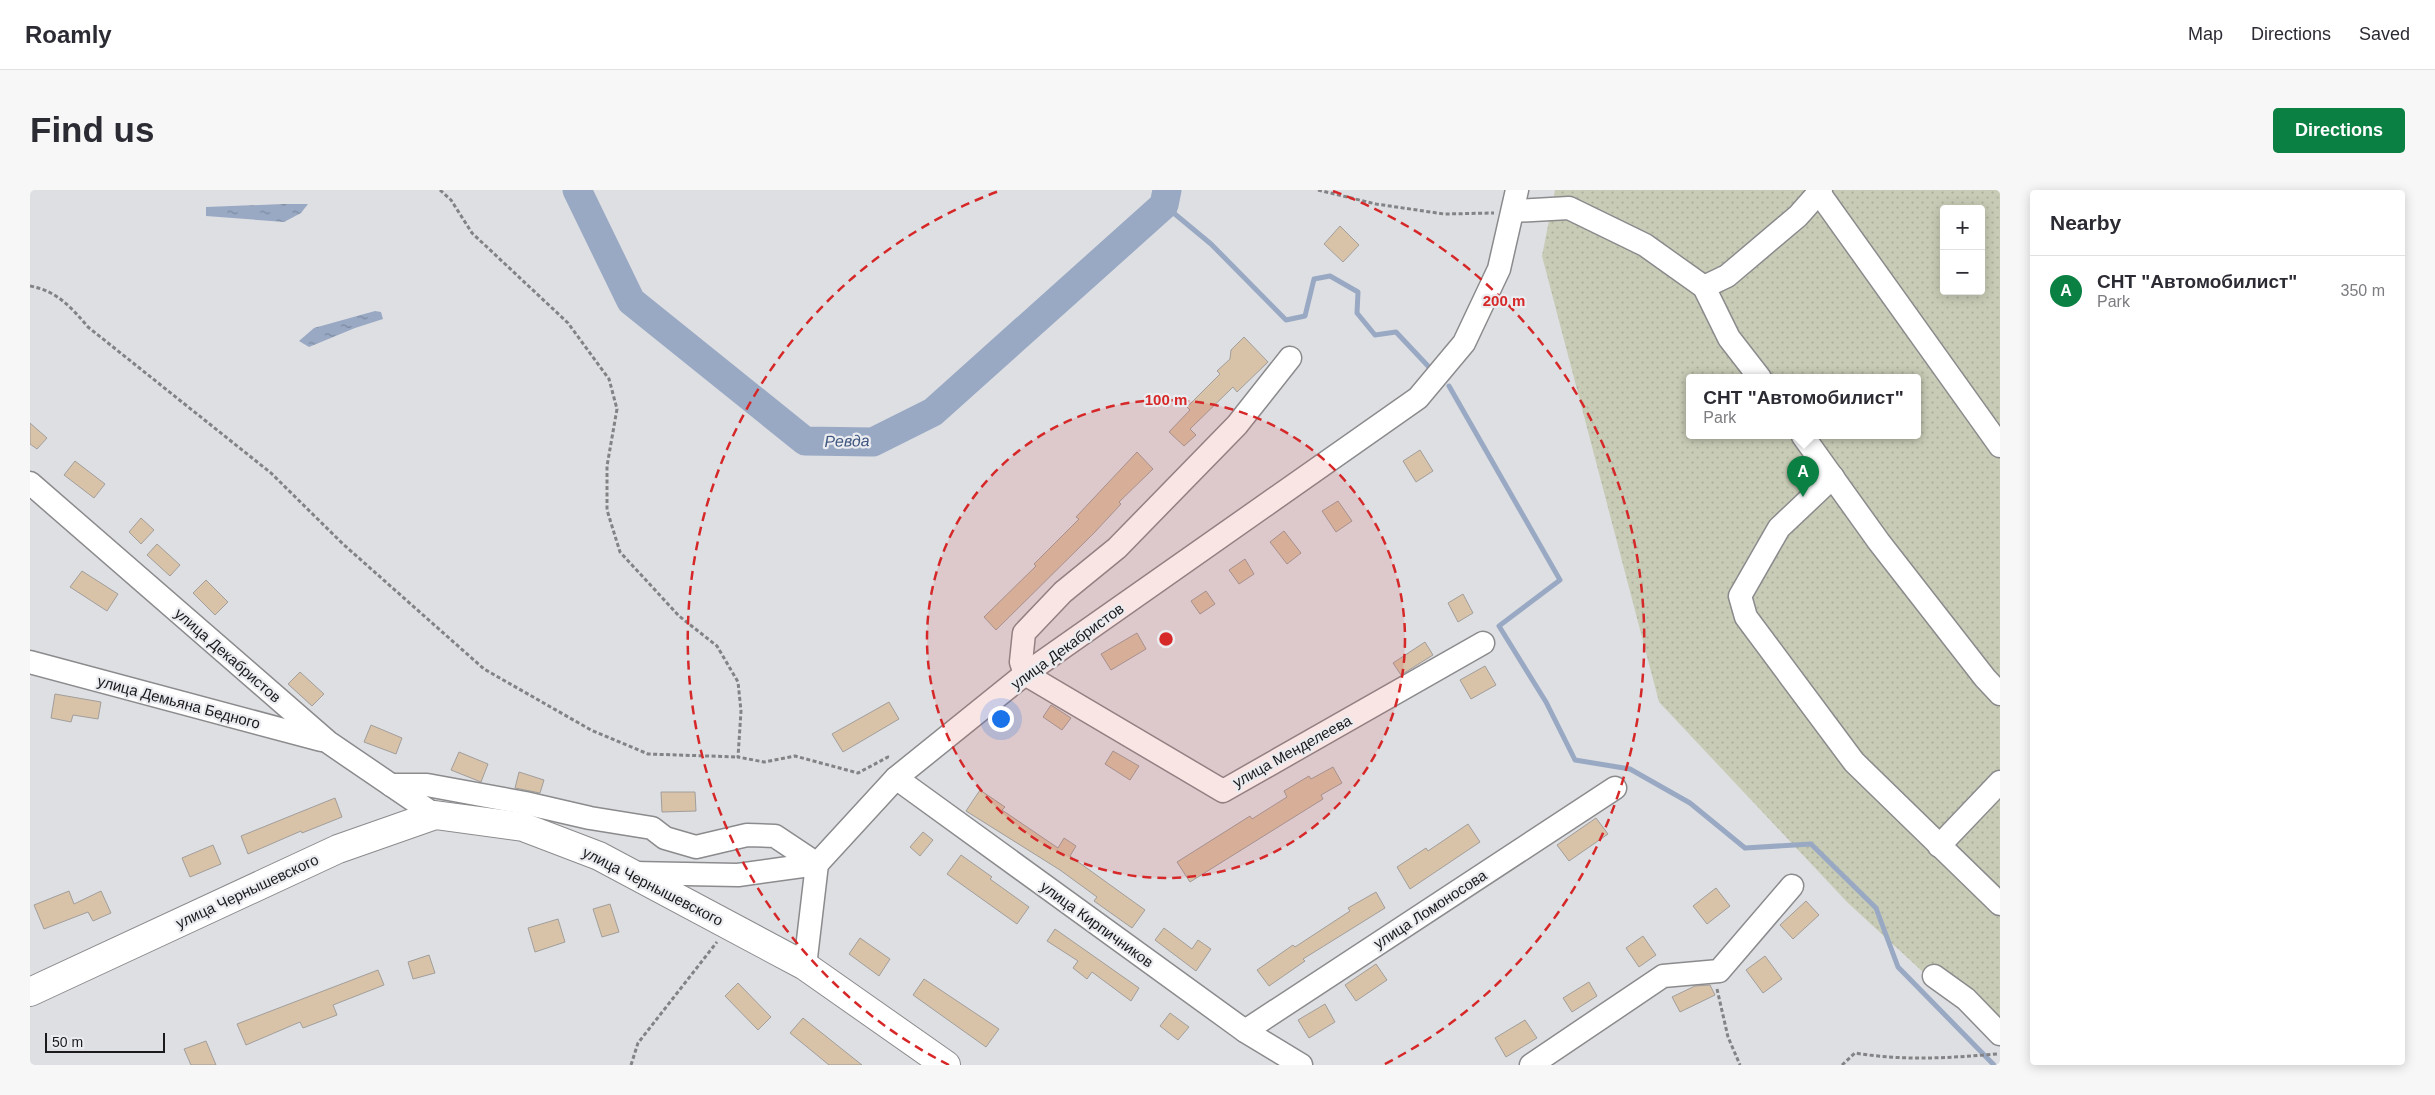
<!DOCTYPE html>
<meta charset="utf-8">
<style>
body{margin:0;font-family:Helvetica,sans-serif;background:#f7f7f7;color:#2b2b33}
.controls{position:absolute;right:15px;top:15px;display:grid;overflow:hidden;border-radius:5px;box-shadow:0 2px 12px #0003}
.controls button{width:45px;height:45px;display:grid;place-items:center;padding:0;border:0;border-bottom:1px solid #e1e1e2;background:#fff;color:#2b2b33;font:25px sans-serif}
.scale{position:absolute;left:15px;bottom:12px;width:120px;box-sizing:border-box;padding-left:5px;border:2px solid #1a1a1c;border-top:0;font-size:14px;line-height:18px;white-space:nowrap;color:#1a1a1c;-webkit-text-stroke:4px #ebecef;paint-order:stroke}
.you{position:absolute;left:970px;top:528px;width:18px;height:18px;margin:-12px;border:4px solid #fff;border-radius:50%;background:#1a73e8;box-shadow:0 0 0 8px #1a73e833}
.badge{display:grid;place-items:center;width:32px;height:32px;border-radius:50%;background:#0b8043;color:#fff;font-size:16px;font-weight:700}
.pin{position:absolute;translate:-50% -41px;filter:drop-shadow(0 1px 2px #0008)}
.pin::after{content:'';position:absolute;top:26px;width:18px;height:15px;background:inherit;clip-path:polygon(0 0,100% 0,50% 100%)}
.popup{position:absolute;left:1656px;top:184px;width:235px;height:65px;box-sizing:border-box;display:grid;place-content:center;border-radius:5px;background:#fff;filter:drop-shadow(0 1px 4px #0005);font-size:16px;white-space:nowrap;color:#7c7c81}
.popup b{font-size:19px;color:#2b2b33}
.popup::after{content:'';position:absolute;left:50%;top:100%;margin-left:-10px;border:10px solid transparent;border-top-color:#fff}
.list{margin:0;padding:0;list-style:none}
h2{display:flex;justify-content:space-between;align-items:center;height:65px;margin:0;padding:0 20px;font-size:21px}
h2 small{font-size:16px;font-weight:400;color:#7c7c81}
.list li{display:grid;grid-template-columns:32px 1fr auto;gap:15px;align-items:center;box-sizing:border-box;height:70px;padding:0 20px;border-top:1px solid #e1e1e2}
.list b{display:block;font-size:19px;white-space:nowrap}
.list p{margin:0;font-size:16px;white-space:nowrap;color:#7c7c81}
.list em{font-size:16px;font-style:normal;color:#7c7c81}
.map{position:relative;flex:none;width:1970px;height:875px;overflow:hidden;border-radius:5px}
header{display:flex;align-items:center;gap:30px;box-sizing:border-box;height:70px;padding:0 25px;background:#fff;border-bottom:1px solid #e1e1e2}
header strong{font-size:24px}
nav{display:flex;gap:28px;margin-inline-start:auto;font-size:18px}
.intro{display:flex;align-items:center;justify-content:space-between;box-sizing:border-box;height:120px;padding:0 30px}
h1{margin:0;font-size:35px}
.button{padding:12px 22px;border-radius:5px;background:#0b8043;color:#fff;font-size:18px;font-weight:700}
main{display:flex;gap:30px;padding:0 30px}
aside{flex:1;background:#fff;border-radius:5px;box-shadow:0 2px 12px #0003}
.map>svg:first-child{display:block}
</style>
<header>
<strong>Roamly</strong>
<nav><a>Map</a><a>Directions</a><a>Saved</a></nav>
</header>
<div class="intro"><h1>Find us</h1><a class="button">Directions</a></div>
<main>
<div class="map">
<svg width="1970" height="875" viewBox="0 0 1970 875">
<defs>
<pattern id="grass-dots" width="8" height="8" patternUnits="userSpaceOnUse" patternTransform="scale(1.25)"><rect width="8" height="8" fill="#c8ccb6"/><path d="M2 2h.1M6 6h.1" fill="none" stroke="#abaf9c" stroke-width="1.8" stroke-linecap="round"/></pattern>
<pattern id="water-ripples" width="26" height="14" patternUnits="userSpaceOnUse" patternTransform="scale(1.25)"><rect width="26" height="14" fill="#99a9c4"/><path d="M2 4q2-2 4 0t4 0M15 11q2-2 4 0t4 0" fill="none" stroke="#7c899e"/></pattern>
</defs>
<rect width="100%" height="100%" fill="#dedfe2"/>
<path fill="url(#grass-dots)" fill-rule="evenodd" d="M1525 0H1970V853L1817 712 1629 512 1512 66ZM1914 19H1951V101H1914ZM1659 188H1887V246H1659Z"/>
<g fill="url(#water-ripples)">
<path d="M253 14H278L271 23 254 32 176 26V17Z"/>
<path d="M345 121 351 122 353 129 325 138 279 157 269 151 284 138Z"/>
</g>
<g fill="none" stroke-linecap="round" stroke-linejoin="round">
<g stroke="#99a9c4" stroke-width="5">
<path d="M1134 15 1181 54 1256 130 1275 126 1284 89 1300 86 1328 102 1327 123 1345 145 1366 142 1398 176"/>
<path d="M1419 196 1530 390 1469 436 1516 512 1545 570 1600 579 1660 613 1715 658 1781 654 1846 718 1868 777 1964 875"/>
</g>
<path stroke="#99a9c4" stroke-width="29" d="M547 0 601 111 775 251 843 252 903 222 1134 15 1137 0"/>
</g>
<g fill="#d8c2a8" stroke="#a19e9c">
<path d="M1310 36 1329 55 1313 72 1294 54Z"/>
<path d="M1214 147 1238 172 1207 202 1203 197 1160 239 1166 245 1154 256 1139 242 1160 220 1157 217 1190 184 1187 181 1200 169 1201 160Z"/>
<path d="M0 233 17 248 7 259 0 254Z"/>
<path d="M1390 260 1403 281 1386 292 1373 271Z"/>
<path d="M1107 262 1123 279 1089 312 1091 314 1064 343 966 440 954 427 1006 376 1004 374 1049 329 1046 327Z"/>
<path d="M45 271 75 294 64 308 34 285Z"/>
<path d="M1308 311 1322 331 1306 342 1292 321Z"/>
<path d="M111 328 124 340 111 354 99 342Z"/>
<path d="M1254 341 1271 363 1257 374 1240 352Z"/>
<path d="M127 354 150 375 140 386 117 365Z"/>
<path d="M1215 369 1224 384 1209 394 1199 380Z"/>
<path d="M52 381 88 404 77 421 40 397Z"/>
<path d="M176 390 198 412 185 425 163 403Z"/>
<path d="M1176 401 1185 414 1170 424 1161 411Z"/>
<path d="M1433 404 1443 423 1428 432 1418 413Z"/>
<path d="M1107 443 1116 459 1081 480 1071 464Z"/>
<path d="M1395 452 1403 465 1371 485 1363 473Z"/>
<path d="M1455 476 1466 495 1441 509 1430 490Z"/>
<path d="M270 482 294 504 282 516 258 494Z"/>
<path d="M25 504 71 512 68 529 43 525 41 532 21 528Z"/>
<path d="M859 512 869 529 813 562 802 544Z"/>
<path d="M1021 515 1041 528 1032 540 1013 527Z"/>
<path d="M341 535 372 548 366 564 334 552Z"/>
<path d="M1083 561 1109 576 1100 590 1075 574Z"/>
<path d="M429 562 458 574 451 592 421 580Z"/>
<path d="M1303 577 1312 593 1291 605 1293 609 1160 692 1147 672 1220 626 1222 629 1257 607 1254 601 1279 586 1281 589Z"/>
<path d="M489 582 514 590 510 603 485 598Z"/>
<path d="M950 600 975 617 972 620 1028 658 1034 648 1046 656 1040 666 1115 720 1102 738 1064 711 1067 707 1030 680 936 621Z"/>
<path d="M631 602H665L666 621 632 622Z"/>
<path d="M305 608 312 627 272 643 271 641 218 664 211 646Z"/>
<path d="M1566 628 1578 644 1539 671 1527 655Z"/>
<path d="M1438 634 1450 652 1380 699 1367 677 1396 658 1398 661Z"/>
<path d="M893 642 903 650 890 666 880 657Z"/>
<path d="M183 655 191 674 160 687 152 668Z"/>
<path d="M931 665 962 687 960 689 999 717 987 734 917 684Z"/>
<path d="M1686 698 1700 716 1677 734 1663 716Z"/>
<path d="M39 701 44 714 71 701 81 723 63 731 58 722 14 739 4 715Z"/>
<path d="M1346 702 1355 718 1273 769 1275 771 1239 796 1227 780 1263 755 1265 757 1320 721 1318 718Z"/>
<path d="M1776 711 1789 725 1763 749 1750 735Z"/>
<path d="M580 714 589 742 572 747 563 719Z"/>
<path d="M528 729 535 752 505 762 498 738Z"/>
<path d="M1134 738 1162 759 1168 750 1181 759 1166 781 1125 750Z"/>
<path d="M1025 739 1109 798 1101 811 1062 782 1057 789 1043 778 1048 771 1017 751Z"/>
<path d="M1613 746 1626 765 1609 777 1596 758Z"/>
<path d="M830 748 860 769 849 786 819 764Z"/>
<path d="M399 765 405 783 383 789 378 772Z"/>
<path d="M1735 766 1752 789 1733 803 1716 780Z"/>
<path d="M1346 774 1357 790 1326 811 1315 795Z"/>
<path d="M348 780 354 795 303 815 307 825 273 838 270 832 216 855 207 834Z"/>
<path d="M894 789 969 839 956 857 883 805Z"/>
<path d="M1559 792 1567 806 1542 822 1533 808Z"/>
<path d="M708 793 741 827 728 840 695 806Z"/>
<path d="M1680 795 1685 805 1650 822 1642 807 1665 796Z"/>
<path d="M1295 814 1305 832 1279 848 1268 830Z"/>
<path d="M1140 823 1159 837 1148 850 1130 836Z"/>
<path d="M773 828 832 875H799L760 843Z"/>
<path d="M1495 830 1507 848 1476 867 1465 848Z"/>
<path d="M176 851 186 875H161L154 859Z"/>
</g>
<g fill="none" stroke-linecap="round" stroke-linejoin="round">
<defs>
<g id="minor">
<path d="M1787 0 1970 256"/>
<path d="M1483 21 1539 18 1615 55 1674 97 1699 148 1730 188"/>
<path d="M1674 97 1697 86 1768 26 1791 0"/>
<path d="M1260 168 1207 235 1087 358 1033 402 994 443 991 472 995 484 1193 601 1453 453"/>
<path d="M1773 246 1849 352 1955 488 1970 504"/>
<path d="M1803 287 1749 338 1710 406 1716 427 1824 572 1970 714"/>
<path d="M0 293 298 552 405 625"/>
<path d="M0 472 291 550"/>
<path d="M866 588 1215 841 1271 875"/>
<path d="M361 595H397L495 613 560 628 622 638 635 648 666 657 717 645 745 646 787 674"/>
<path d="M1909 656 1970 592"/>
<path d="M602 683 708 685 787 674 866 588 995 484 1388 208 1434 153 1469 79 1487 0"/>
<path d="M775 776 787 674"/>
<path d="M1904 786 1936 809 1970 844"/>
<path d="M1215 841 1585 598"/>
<path d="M1501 875 1633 786 1689 781 1762 696"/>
</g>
<path id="major" d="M0 802 308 659 405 625 493 637 569 666 775 776 916 875"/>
</defs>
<use href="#minor" stroke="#8b8b8e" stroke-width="25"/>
<use href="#major" stroke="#8b8b8e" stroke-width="30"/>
<g stroke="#838386" stroke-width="3" stroke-dasharray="4 2.5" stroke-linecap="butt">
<path d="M410 0 421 10 442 43 538 133 579 189 587 219 577 276V320L590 362 649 426 687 456 708 492 711 521 708 567 734 572 765 566 828 583 858 567 861 568"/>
<path d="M1288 0 1346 14 1414 24 1464 23"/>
<path d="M0 96C27 101 41 117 58 137L241 283 313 354 454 479 561 540 618 564 708 567"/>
<path d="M1687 799 1698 847 1710 875"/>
<path d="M601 875 608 853 687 752"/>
<path d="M1812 875 1825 863C1873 871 1919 868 1967 864"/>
</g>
<use href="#minor" stroke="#fff" stroke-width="22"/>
<use href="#major" stroke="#fff" stroke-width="28"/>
</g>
<circle cx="1136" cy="449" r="239" fill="#d62828" fill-opacity=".12"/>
<g fill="none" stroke="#d62828" stroke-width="2.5" stroke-dasharray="9 6">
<circle cx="1136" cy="449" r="239"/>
<path d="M919 875A478 478 0 0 1 969 1M1303 1A478 478 0 0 1 1353 875"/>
</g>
<g text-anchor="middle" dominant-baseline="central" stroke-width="4.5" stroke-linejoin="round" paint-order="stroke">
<g font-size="15" fill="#1a1a1c" stroke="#ebecef">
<text transform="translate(1037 456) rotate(-36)">улица Декабристов</text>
<text transform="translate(198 465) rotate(41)">улица Декабристов</text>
<text transform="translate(149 512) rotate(15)">улица Демьяна Бедного</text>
<text transform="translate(1262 561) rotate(-29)">улица Менделеева</text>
<text transform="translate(623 696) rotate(27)">улица Чернышевского</text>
<text transform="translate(217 701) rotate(-25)">улица Чернышевского</text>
<text transform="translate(1400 719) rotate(-33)">улица Ломоносова</text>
<text transform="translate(1067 734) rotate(36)">улица Кирпичников</text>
</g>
<g font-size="16" font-style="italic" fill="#405780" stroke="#ebecef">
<text transform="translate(817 251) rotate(-1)">Ревда</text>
</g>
</g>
<circle cx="1136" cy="449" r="8" fill="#d62828" stroke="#ebecef" stroke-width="2.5"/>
<g font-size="15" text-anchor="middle" font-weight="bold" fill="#d62828" stroke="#ebecef" stroke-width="4.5" stroke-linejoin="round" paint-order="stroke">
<text x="1474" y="116">200 m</text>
<text x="1136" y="215">100 m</text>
</g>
</svg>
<div class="controls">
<button>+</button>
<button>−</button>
</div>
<div class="scale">50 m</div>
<div class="you"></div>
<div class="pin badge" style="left:1773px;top:307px">A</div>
<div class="popup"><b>СНТ &quot;Автомобилист&quot;</b>Park</div>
</div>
<aside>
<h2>Nearby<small></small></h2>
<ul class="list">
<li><span class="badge">A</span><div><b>СНТ &quot;Автомобилист&quot;</b><p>Park</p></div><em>350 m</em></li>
</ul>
</aside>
</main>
